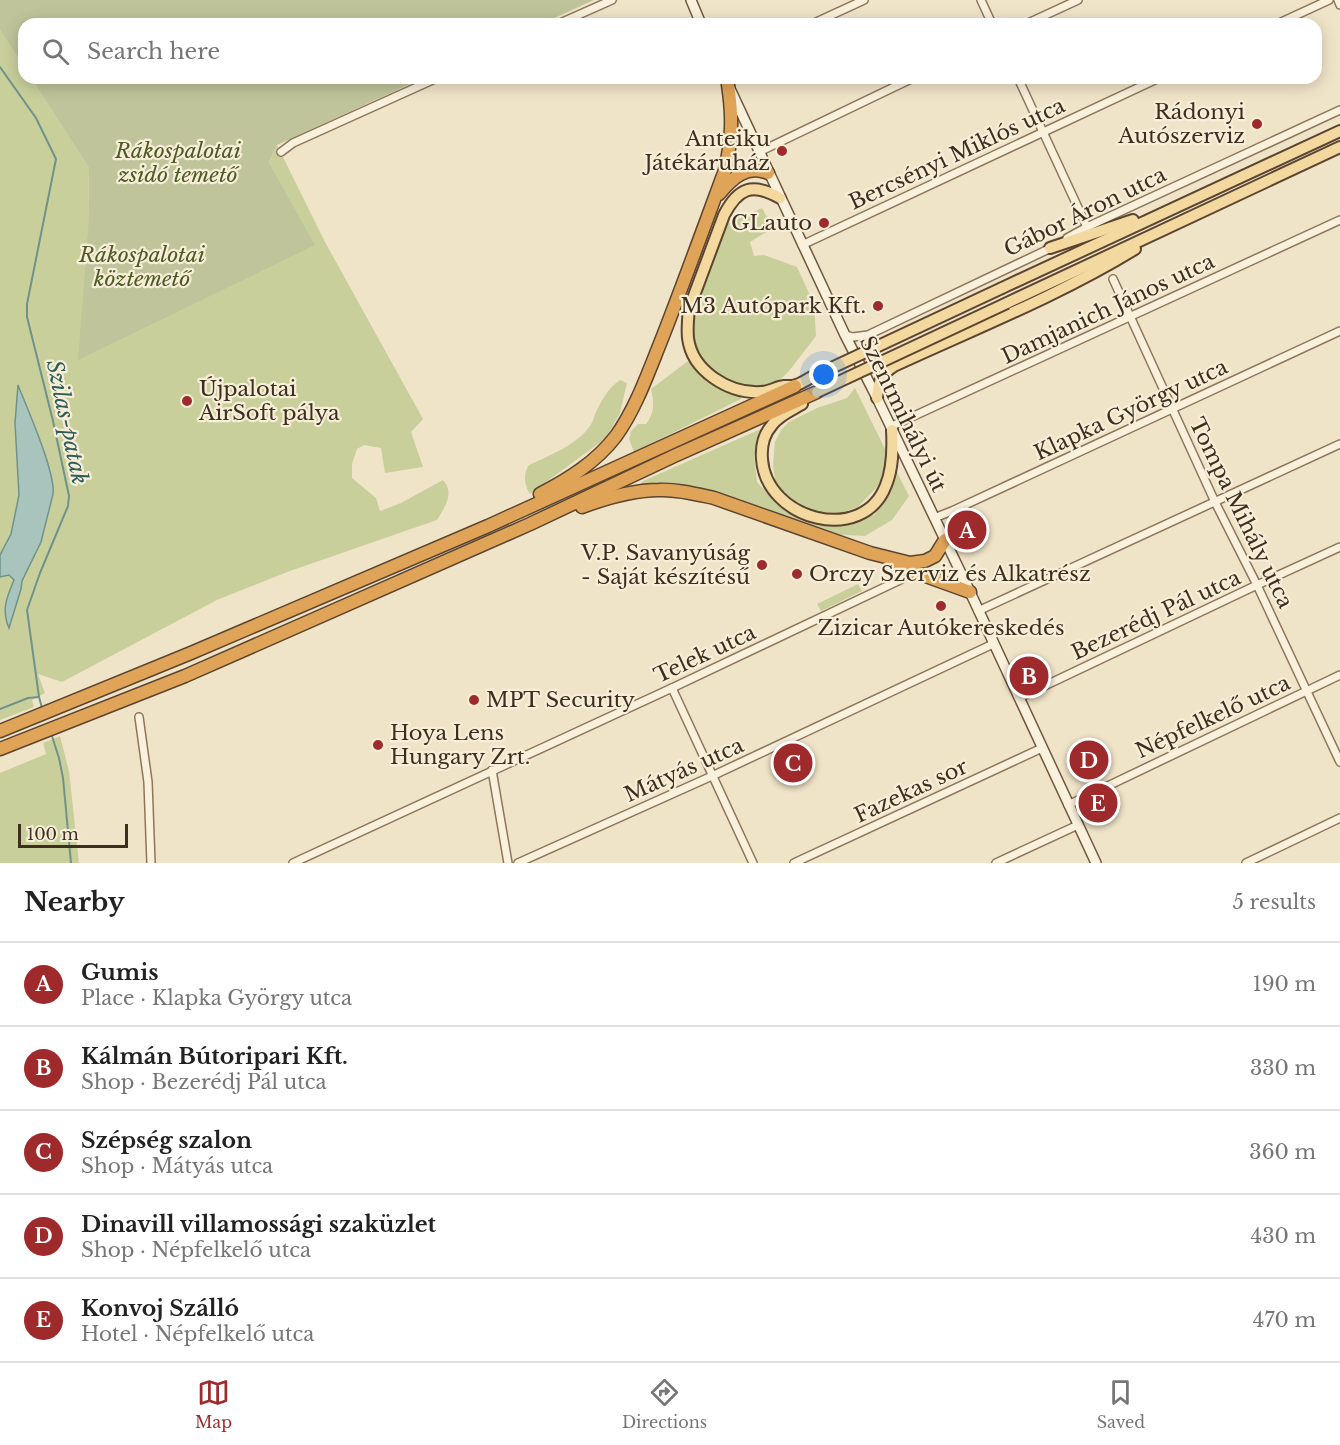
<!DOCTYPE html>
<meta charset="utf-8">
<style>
body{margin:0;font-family:"Libre Baskerville",serif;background:#f6f6f6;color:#222}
.scale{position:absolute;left:18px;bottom:15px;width:110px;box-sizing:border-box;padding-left:6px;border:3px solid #3d2e20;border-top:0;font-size:16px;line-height:21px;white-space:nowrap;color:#3d2e20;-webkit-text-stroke:4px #f7eed8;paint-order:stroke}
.you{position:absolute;left:824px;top:375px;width:21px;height:21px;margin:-15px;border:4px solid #fff;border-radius:50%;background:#1a73e8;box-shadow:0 0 0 9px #1a73e833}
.badge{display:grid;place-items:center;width:39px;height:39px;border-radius:50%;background:#9e2a2b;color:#fff;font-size:20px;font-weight:700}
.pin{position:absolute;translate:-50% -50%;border:3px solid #fff;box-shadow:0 2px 6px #0006}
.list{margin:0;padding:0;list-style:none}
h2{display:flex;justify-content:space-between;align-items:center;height:78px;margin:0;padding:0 24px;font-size:26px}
h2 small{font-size:20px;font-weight:400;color:#767676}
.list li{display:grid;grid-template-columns:39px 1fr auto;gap:18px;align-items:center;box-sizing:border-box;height:84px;padding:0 24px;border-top:2px solid #e0e0e0}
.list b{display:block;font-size:22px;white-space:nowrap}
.list p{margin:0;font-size:20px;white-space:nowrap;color:#767676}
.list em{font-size:20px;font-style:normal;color:#767676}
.icon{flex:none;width:33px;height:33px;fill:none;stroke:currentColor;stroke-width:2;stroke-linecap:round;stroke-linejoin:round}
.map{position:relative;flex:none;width:1340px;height:863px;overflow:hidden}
.search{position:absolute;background:#fff;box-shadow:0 3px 15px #0003;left:18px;right:18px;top:18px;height:66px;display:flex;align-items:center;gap:15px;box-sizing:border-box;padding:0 21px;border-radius:18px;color:#767676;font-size:22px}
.sheet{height:498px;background:#fff}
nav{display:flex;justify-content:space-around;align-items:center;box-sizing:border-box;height:84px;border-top:2px solid #e0e0e0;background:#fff;font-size:16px;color:#767676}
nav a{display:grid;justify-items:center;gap:3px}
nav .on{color:#9e2a2b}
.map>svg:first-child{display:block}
</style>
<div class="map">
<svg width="1340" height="863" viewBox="0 0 1340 863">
<rect width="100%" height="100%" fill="#f0e4c8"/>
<g fill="#c9cf9b">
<path d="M0 30 24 67V78H31L89 168 88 231 314 244 269 162 277 145 325 242 423 419 411 432 423 467 385 473 381 448 364 445 357 449 352 464V478L376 498 380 511 401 503 443 480C455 493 445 507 437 520L290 571 217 600 62 682 38 674 45 693 32 700 34 707 0 720V577L9 575 15 580C8 596 1 610 10 627L21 590 22 581 41 542 52 498C60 481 27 407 19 386L15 423 19 495 11 534 0 555Z"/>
<path d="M762 208 773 228 750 242 754 256 764 255 797 267 814 304 816 336 789 371 781 379 771 384 753 387 736 385 717 378 700 359 691 337 692 313 722 226Z"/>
<path d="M692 358C708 377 715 390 741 394V399L634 452 629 439 631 431 638 424H646C655 412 654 403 651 389Z"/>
<path d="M620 380 627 383 620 413 606 438 530 494C524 485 523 473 529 465 548 456 577 445 589 427 592 424 594 418 595 414 602 400 607 389 620 380Z"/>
<path d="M855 388 887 453 885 471 878 486 858 507 835 515 820 516 792 503 784 495 778 485 775 479 773 465 775 442 781 430 789 422 817 408 847 398Z"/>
<path d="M763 428 754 456 757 482 776 503 797 518 826 523H856L875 514 891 490 896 470 909 496 892 520 865 536 827 534 759 506 682 486 638 488 643 481Z"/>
<path d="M858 584 862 591 821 611 817 604Z"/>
<path d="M60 736 69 771 79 863H0V773L46 754 43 743Z"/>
</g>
<g fill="#bfc49a">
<path d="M0 0H594L541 24H24V67L0 30Z"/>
<path d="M31 78H423L277 145 269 162 315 245 78 360 88 231 89 168Z"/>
</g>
<path fill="#a9c4bc" stroke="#6f938a" stroke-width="1.5" d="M18 385C26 406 60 481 52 498L41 542 22 581 21 589 9 628C1 609 7 597 14 580L9 575 0 577V555L11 534 19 495 15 423Z"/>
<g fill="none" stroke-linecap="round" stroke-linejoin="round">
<g stroke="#6f938a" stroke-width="2">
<path d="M0 67 36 118 56 159 27 304V317L53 421 69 496 68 506 40 573 27 610 39 697 42 708"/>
<path d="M0 709 28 698 39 697"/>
<path d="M51 733 59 758 63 778 71 863"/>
</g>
<defs>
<g id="minor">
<path d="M981 0 992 24"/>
<path d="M1338 0 1340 5"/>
<path d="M558 24 612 0"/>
<path d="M812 24 864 0"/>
<path d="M1026 24 1078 0"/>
<path d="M1277 24 1329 0"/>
<path d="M1018 78 1087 227"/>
<path d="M281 152 293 143 437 78"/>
<path d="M759 152 913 78"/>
<path d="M1067 238 1087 227 1340 110"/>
<path d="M802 245 1159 78"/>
<path d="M1113 279 1215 502 1257 585 1340 762"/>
<path d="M845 335 853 337 868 335 1053 247"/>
<path d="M890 427 1340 220"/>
<path d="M934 518 952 511 1340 331"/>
<path d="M978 611 1340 444"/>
<path d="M672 688 753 863"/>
<path d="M1019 698 1257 585 1340 547"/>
<path d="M139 717 148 782 151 863"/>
<path d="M492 770 508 863"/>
<path d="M1068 805 1340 675"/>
<path d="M293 863 672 688 902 579"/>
<path d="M518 863 712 776 993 644"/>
<path d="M794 863 1042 748"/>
<path d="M996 863 1078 825"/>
<path d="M1246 863 1340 818"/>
</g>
<g id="secondary">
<path d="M691 0 701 24"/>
<path d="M725 78 845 335 877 398 970 592 1096 863"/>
</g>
<g id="primary">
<path d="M780 198C752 182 738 188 724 215L689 309C688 319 687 328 688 338 692 371 729 394 761 392 769 392 776 387 784 386 787 386 790 386 793 386 799 385 805 381 810 378"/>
<path d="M1050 248 1133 220"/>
<path d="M1002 288 1340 131"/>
<path d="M1007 303 1340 147"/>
<path d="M877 398C878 384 881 374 894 366 974 329 1060 295 1135 249"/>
<path d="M802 404C792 410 779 415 772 425 764 434 761 447 762 459 766 520 863 546 886 485 893 468 893 449 892 430"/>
</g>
<g id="motorway">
<path d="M719 194C732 178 747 164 768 173"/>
<path d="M540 494C569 479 596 462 616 436 636 408 648 373 661 341 683 285 704 227 725 170 732 139 733 117 728 85"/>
<path d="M582 507C606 498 632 490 659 490 677 489 696 494 714 498L870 553 910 563 925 561 935 556 945 540"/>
<path d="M898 566 970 592"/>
<path d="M0 731 191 653 488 526 795 386"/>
<path d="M0 749 185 676 530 524 674 456 817 392"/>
</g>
</defs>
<use href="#minor" stroke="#8d765c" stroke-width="10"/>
<use href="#secondary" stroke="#6f573f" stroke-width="12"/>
<use href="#primary" stroke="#5b4430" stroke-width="14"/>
<use href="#motorway" stroke="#5b4430" stroke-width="15"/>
<use href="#minor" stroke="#faf1dc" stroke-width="7"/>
<use href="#secondary" stroke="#faf1dc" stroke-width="9"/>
<use href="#primary" stroke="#f3d9a0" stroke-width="10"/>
<use href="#motorway" stroke="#e0a458" stroke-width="12"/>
<defs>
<g id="primary-bridge">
<path d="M810 378 1002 288"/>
<path d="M817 392 1007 303"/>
</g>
</defs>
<use href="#primary-bridge" stroke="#5b4430" stroke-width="14" stroke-linecap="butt"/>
<use href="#primary-bridge" stroke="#f3d9a0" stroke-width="10"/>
</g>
<g fill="#9e2a2b" stroke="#f7eed8" stroke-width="2">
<circle cx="1257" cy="124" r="6"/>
<circle cx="782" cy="151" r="6"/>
<circle cx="824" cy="223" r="6"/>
<circle cx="878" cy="306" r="6"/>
<circle cx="187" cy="401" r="6"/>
<circle cx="762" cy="565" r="6"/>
<circle cx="797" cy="574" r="6"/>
<circle cx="941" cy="606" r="6"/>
<circle cx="474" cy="700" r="6"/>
<circle cx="378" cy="745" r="6"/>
</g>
<g text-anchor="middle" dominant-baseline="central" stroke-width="4.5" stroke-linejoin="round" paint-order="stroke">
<g font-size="21" fill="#3d2e20" stroke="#f7eed8" text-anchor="end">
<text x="1245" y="112">Rádonyi<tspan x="1245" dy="24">Autószerviz</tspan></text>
<text x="770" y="139">Anteiku<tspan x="770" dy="24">Játékáruház</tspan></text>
<text x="812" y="223">GLauto</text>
<text x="866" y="306">M3 Autópark Kft.</text>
<text x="199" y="389" text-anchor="start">Újpalotai<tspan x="199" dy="24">AirSoft pálya</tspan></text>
<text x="750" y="553">V.P. Savanyúság<tspan x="750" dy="24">- Saját készítésű</tspan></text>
<text x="809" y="574" text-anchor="start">Orczy Szerviz és Alkatrész</text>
<text x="941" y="628" text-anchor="middle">Zizicar Autókereskedés</text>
<text x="486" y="700" text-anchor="start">MPT Security</text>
<text x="390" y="733" text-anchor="start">Hoya Lens<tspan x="390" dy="24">Hungary Zrt.</tspan></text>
</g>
<g font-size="21" font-style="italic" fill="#4d5a26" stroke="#f7eed8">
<text x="178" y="151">Rákospalotai<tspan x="178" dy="24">zsidó temető</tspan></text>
<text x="142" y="255">Rákospalotai<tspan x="142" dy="24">köztemető</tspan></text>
</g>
<g font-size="21" fill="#3d2e20" stroke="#f7eed8">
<text transform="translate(957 154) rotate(-25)">Bercsényi Miklós utca</text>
<text transform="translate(1085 212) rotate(-26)">Gábor Áron utca</text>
<text transform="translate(1108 309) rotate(-25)">Damjanich János utca</text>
<text transform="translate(1131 410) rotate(-25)">Klapka György utca</text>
<text transform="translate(903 414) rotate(64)">Szentmihályi út</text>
<text transform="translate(1241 513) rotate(64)">Tompa Mihály utca</text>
<text transform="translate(1156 615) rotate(-25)">Bezerédj Pál utca</text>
<text transform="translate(705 654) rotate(-25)">Telek utca</text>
<text transform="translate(1213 717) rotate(-25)">Népfelkelő utca</text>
<text transform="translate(684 770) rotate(-24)">Mátyás utca</text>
<text transform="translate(911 791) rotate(-25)">Fazekas sor</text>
</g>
<g font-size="22" font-style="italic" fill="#2f5d5a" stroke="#f7eed8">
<text transform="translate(67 422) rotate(78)">Szilas-patak</text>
</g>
</g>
</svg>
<div class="scale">100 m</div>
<div class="you"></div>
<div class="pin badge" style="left:967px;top:530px">A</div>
<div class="pin badge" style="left:1029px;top:676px">B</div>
<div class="pin badge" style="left:793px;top:763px">C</div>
<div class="pin badge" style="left:1089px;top:760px">D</div>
<div class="pin badge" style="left:1098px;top:803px">E</div>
<div class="search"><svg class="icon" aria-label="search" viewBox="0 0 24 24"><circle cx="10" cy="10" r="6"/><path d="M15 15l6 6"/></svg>Search here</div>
</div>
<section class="sheet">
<h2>Nearby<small>5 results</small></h2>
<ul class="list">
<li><span class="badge">A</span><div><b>Gumis</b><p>Place · Klapka György utca</p></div><em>190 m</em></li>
<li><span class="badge">B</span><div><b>Kálmán Bútoripari Kft.</b><p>Shop · Bezerédj Pál utca</p></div><em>330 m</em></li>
<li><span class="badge">C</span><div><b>Szépség szalon</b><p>Shop · Mátyás utca</p></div><em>360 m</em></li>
<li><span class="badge">D</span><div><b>Dinavill villamossági szaküzlet</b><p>Shop · Népfelkelő utca</p></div><em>430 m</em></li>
<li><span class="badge">E</span><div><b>Konvoj Szálló</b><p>Hotel · Népfelkelő utca</p></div><em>470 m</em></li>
</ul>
</section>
<nav>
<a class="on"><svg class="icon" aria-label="map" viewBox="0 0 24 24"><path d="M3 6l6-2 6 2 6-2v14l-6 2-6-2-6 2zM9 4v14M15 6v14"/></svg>Map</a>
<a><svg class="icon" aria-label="directions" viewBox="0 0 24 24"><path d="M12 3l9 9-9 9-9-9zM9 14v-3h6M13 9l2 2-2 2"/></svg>Directions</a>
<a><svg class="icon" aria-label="saved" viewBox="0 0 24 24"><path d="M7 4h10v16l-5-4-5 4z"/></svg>Saved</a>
</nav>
